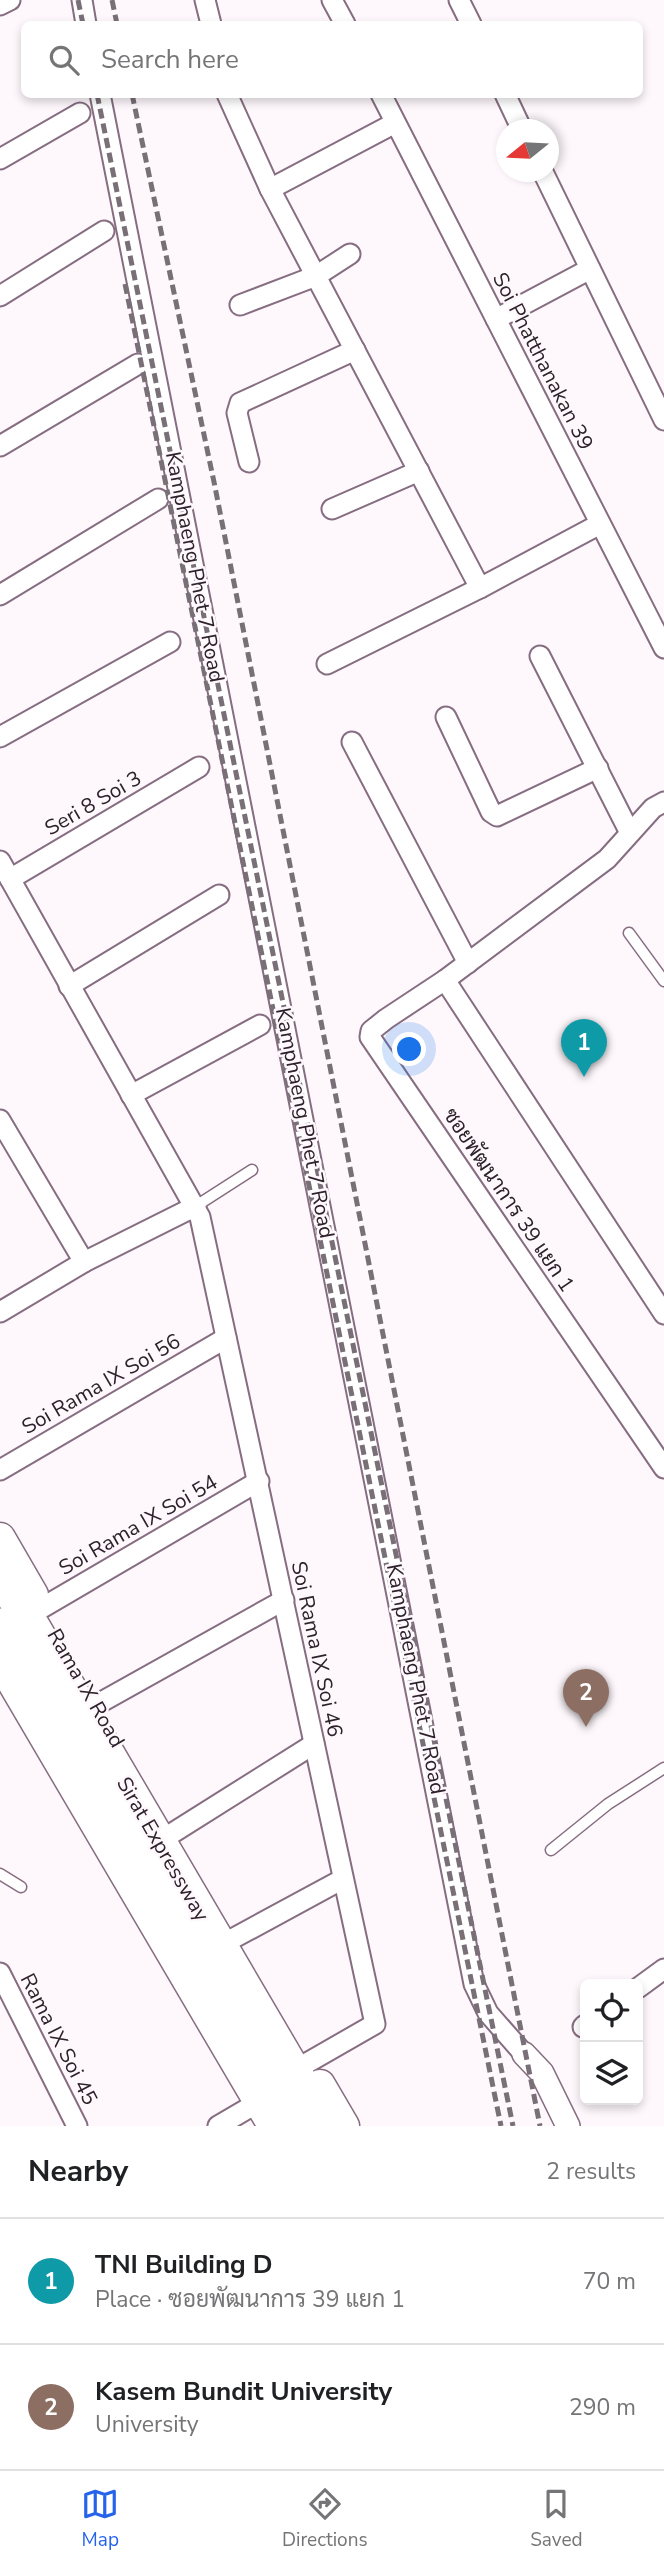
<!DOCTYPE html>
<meta charset="utf-8">
<style>
body{margin:0;font-family:"Nunito Sans",Sarabun,sans-serif;background:#f6f6f6;color:#202124}
.controls{position:absolute;right:21px;bottom:21px;display:grid;overflow:hidden;border-radius:10px;box-shadow:0 4px 10px #0003}
.controls button{width:63px;height:63px;display:grid;place-items:center;padding:0;border:0;border-bottom:2px solid #e0e0e0;background:#fff;color:#202124;font:35px sans-serif}
.compass{position:absolute;left:496px;top:119px;width:63px;height:63px;border-radius:50%;background:#fff;box-shadow:0 4px 10px #0003;rotate:252deg}
.you{position:absolute;left:410px;top:1050px;width:24px;height:24px;margin:-18px;border:5px solid #fff;border-radius:50%;background:#1a73e8;box-shadow:0 0 0 10px #1a73e833}
.badge{display:grid;place-items:center;width:46px;height:46px;border-radius:50%;background:#2563eb;color:#fff;font-size:23px;font-weight:700}
.pin{position:absolute;translate:-50% -58px;filter:drop-shadow(0 2px 4px #0008)}
.pin::after{content:'';position:absolute;top:37px;width:24px;height:21px;background:inherit;clip-path:polygon(0 0,100% 0,50% 100%)}
.list{margin:0;padding:0;list-style:none}
h2{display:flex;justify-content:space-between;align-items:center;height:91px;margin:0;padding:0 28px;font-size:30px}
h2 small{font-size:23px;font-weight:400;color:#757577}
.list li{display:grid;grid-template-columns:46px 1fr auto;gap:21px;align-items:center;box-sizing:border-box;height:126px;padding:0 28px;border-top:2px solid #e0e0e0}
.list b{display:block;font-size:26px;white-space:nowrap}
.list p{margin:0;font-size:23px;white-space:nowrap;color:#757577}
.list em{font-size:23px;font-style:normal;color:#757577}
.icon{flex:none;width:38px;height:38px;fill:none;stroke:currentColor;stroke-width:2;stroke-linecap:round;stroke-linejoin:round}
.map{position:relative;flex:none;width:664px;height:2126px;overflow:hidden}
.search{position:absolute;background:#fff;box-shadow:0 4px 10px #0003;left:21px;right:21px;top:21px;height:77px;display:flex;align-items:center;gap:18px;box-sizing:border-box;padding:0 24px;border-radius:10px;color:#757577;font-size:26px}
.sheet{height:343px;background:#fff}
nav{display:flex;justify-content:space-around;align-items:center;box-sizing:border-box;height:98px;border-top:2px solid #e0e0e0;background:#fff;font-size:19px;color:#757577}
nav a{display:grid;justify-items:center;gap:4px}
nav .on{color:#2563eb}
.map>svg:first-child{display:block}
</style>
<div class="map">
<svg width="664" height="2126" viewBox="0 0 664 2126">
<rect width="100%" height="100%" fill="#fef8fd"/>
<g fill="none" stroke-linecap="round" stroke-linejoin="round">
<defs>
<g id="service">
<path d="M629 933 664 981"/>
<path d="M196 1206 252 1170"/>
<path d="M551 1850 608 1804 664 1768"/>
<path d="M0 1874 21 1887"/>
</g>
<g id="minor">
<path d="M82 0 86 24"/>
<path d="M205 0 211 24"/>
<path d="M332 0 345 24"/>
<path d="M459 0 471 24"/>
<path d="M0 5 10 0"/>
<path d="M100 94 474 1984 488 2013 524 2054"/>
<path d="M227 94 270 189 480 588"/>
<path d="M381 94 664 648"/>
<path d="M505 94 522 130"/>
<path d="M0 159 80 113"/>
<path d="M543 172 664 420"/>
<path d="M270 189 395 123"/>
<path d="M0 296 104 231"/>
<path d="M240 305 316 276 350 254"/>
<path d="M496 319 590 269"/>
<path d="M0 446 138 364"/>
<path d="M249 462 237 413 240 403 355 350"/>
<path d="M332 509 419 471"/>
<path d="M0 595 158 499"/>
<path d="M540 656 630 833"/>
<path d="M327 664 480 588 600 524"/>
<path d="M446 717 491 812 497 816 598 768"/>
<path d="M0 737 170 642"/>
<path d="M352 742 468 963"/>
<path d="M664 802 653 808 607 859 445 980 386 1019 371 1031 370 1037 664 1468"/>
<path d="M0 861 200 1217 375 2024 307 2063"/>
<path d="M10 879 199 767"/>
<path d="M445 980 664 1314"/>
<path d="M69 986 219 895"/>
<path d="M131 1095 260 1025"/>
<path d="M0 1120 84 1262"/>
<path d="M0 1312 84 1262 196 1206"/>
<path d="M0 1470 226 1338"/>
<path d="M40 1609 259 1481"/>
<path d="M96 1705 284 1600"/>
<path d="M171 1834 314 1744"/>
<path d="M232 1939 341 1880"/>
<path d="M0 1973 77 2126"/>
<path d="M638 1988 664 1969"/>
<path d="M583 2027 585 2025"/>
<path d="M218 2126 259 2102"/>
</g>
<path id="tertiary" d="M524 2054 542 2073 568 2126"/>
<g id="primary">
<path d="M0 1538 33 1595"/>
<path d="M0 1661 268 2117"/>
<path d="M320 2085 344 2126"/>
</g>
<g id="motorway">
<path d="M0 1572 325 2126"/>
<path d="M0 1626 293 2126"/>
</g>
</defs>
<use href="#service" stroke="#866d81" stroke-width="13"/>
<use href="#minor" stroke="#866d81" stroke-width="23"/>
<use href="#tertiary" stroke="#866d81" stroke-width="26"/>
<use href="#primary" stroke="#866d81" stroke-width="33"/>
<use href="#motorway" stroke="#866d81" stroke-width="38"/>
<use href="#service" stroke="#fff" stroke-width="10"/>
<use href="#minor" stroke="#fff" stroke-width="19"/>
<use href="#tertiary" stroke="#fff" stroke-width="23"/>
<use href="#primary" stroke="#fff" stroke-width="30"/>
<use href="#motorway" stroke="#fff" stroke-width="35"/>
<g stroke="#796f77" stroke-width="5" stroke-dasharray="10 5" stroke-linecap="butt">
<path d="M78 0 83 24"/>
<path d="M112 0 117 24"/>
<path d="M97 94 513 2126"/>
<path d="M132 94 214 482 540 2126"/>
<path d="M125 284 501 2126"/>
</g>
</g>
<g text-anchor="middle" dominant-baseline="central" stroke-width="5" stroke-linejoin="round" paint-order="stroke">
<g font-size="21" fill="#2d222b" stroke="#fef8fd">
<text transform="translate(543 361) rotate(63)">Soi Phatthanakan 39</text>
<text transform="translate(195 567) rotate(79)">Kamphaeng Phet 7 Road</text>
<text transform="translate(93 803) rotate(-30)">Seri 8 Soi 3</text>
<text transform="translate(305 1123) rotate(79)">Kamphaeng Phet 7 Road</text>
<text transform="translate(509 1200) rotate(56)">ซอยพัฒนาการ 39 แยก 1</text>
<text transform="translate(101 1384) rotate(-30)">Soi Rama IX Soi 56</text>
<text transform="translate(138 1525) rotate(-30)">Soi Rama IX Soi 54</text>
<text transform="translate(317 1649) rotate(78)">Soi Rama IX Soi 46</text>
<text transform="translate(416 1679) rotate(79)">Kamphaeng Phet 7 Road</text>
<text transform="translate(86 1688) rotate(60)">Rama IX Road</text>
<text transform="translate(163 1849) rotate(60)">Sirat Expressway</text>
<text transform="translate(59 2039) rotate(63)">Rama IX Soi 45</text>
</g>
</g>
</svg>
<div class="controls">
<button><svg class="icon" aria-label="locate" viewBox="0 0 24 24"><circle cx="12" cy="12" r="6"/><path d="M12 2v4M12 18v4M2 12h4M18 12h4"/></svg></button>
<button><svg class="icon" aria-label="layers" viewBox="0 0 24 24"><path d="M12 4l9 5-9 5-9-5zM3 14l9 5 9-5"/></svg></button>
</div>
<svg class="compass" viewBox="-18 -18 36 36"><path d="M0-13l5 13h-10z" fill="#e53935"/><path d="M0 13l5-13h-10z" fill="#757577"/></svg>
<div class="you"></div>
<div class="pin badge" style="left:584px;top:1077px;background:#0f9aa8">1</div>
<div class="pin badge" style="left:586px;top:1727px;background:#8d6e63">2</div>
<div class="search"><svg class="icon" aria-label="search" viewBox="0 0 24 24"><circle cx="10" cy="10" r="6"/><path d="M15 15l6 6"/></svg>Search here</div>
</div>
<section class="sheet">
<h2>Nearby<small>2 results</small></h2>
<ul class="list">
<li><span class="badge" style="background:#0f9aa8">1</span><div><b>TNI Building D</b><p>Place · ซอยพัฒนาการ 39 แยก 1</p></div><em>70 m</em></li>
<li><span class="badge" style="background:#8d6e63">2</span><div><b>Kasem Bundit University</b><p>University</p></div><em>290 m</em></li>
</ul>
</section>
<nav>
<a class="on"><svg class="icon" aria-label="map" viewBox="0 0 24 24"><path d="M3 6l6-2 6 2 6-2v14l-6 2-6-2-6 2zM9 4v14M15 6v14"/></svg>Map</a>
<a><svg class="icon" aria-label="directions" viewBox="0 0 24 24"><path d="M12 3l9 9-9 9-9-9zM9 14v-3h6M13 9l2 2-2 2"/></svg>Directions</a>
<a><svg class="icon" aria-label="saved" viewBox="0 0 24 24"><path d="M7 4h10v16l-5-4-5 4z"/></svg>Saved</a>
</nav>
